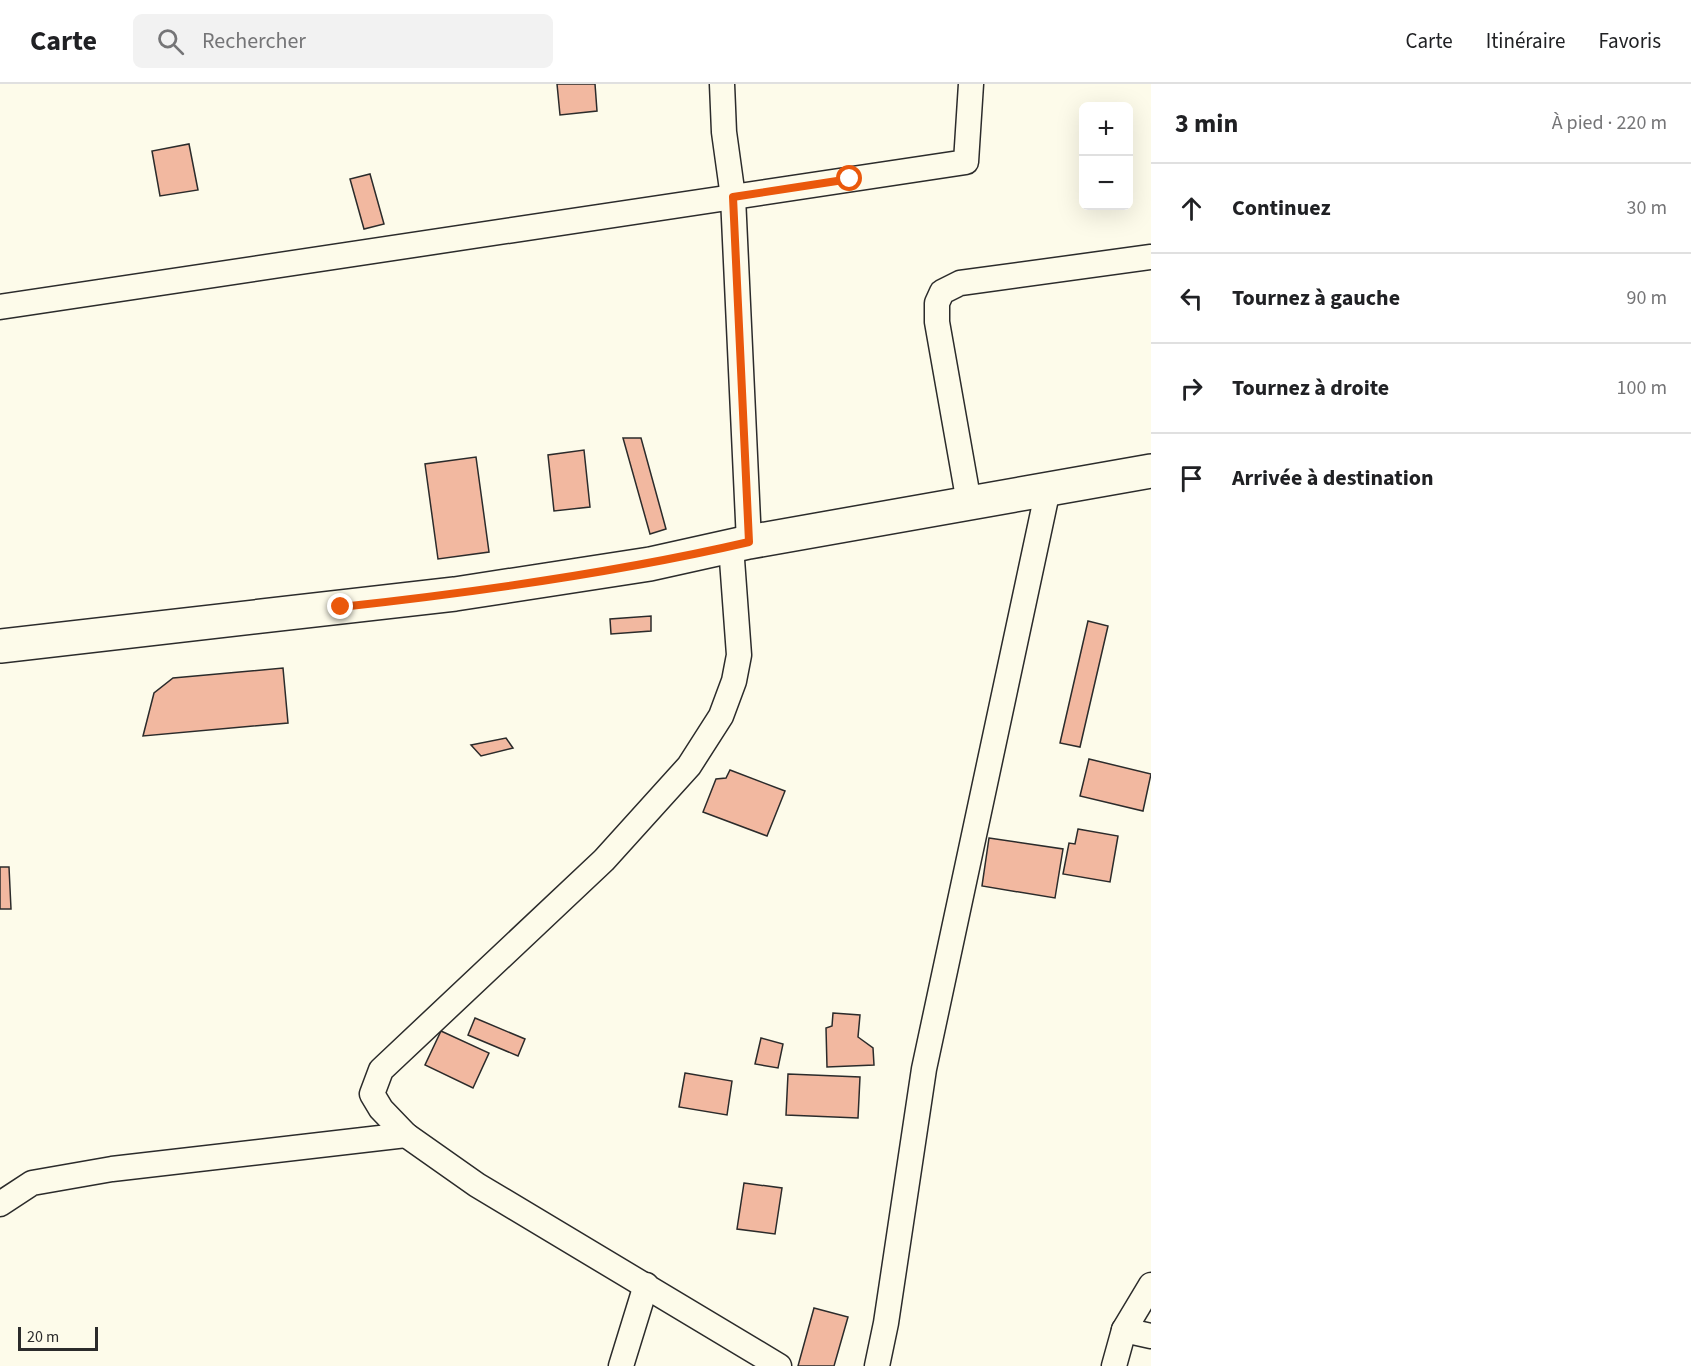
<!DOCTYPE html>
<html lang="fr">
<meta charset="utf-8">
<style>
body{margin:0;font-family:"Source Sans 3",sans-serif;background:#f2f2f2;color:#202124}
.controls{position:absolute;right:18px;top:18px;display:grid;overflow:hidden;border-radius:9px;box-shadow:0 6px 24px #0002}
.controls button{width:54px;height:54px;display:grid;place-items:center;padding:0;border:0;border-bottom:2px solid #e0e0e0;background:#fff;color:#202124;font:30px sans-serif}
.scale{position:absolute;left:18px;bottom:15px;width:80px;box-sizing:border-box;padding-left:6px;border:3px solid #2b2b2b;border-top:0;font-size:16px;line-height:21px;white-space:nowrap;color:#2b2b2b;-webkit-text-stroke:4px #fdfbea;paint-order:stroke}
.stop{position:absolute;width:18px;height:18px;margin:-14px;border:4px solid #ea580c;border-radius:50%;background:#fff}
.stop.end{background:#ea580c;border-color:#fff;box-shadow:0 2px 6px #0008}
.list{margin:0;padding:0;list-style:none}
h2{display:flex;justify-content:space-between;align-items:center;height:78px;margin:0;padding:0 24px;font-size:26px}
h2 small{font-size:20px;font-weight:400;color:#757577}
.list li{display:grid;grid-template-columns:39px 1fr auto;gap:18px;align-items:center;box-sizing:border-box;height:90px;padding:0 24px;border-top:2px solid #e0e0e0}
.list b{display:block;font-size:22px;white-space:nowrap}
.list em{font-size:20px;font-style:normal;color:#757577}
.icon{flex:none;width:33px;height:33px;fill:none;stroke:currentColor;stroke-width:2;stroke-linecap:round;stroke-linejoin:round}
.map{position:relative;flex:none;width:1151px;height:1282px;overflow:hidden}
header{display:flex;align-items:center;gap:36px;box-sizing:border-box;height:84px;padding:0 30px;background:#fff;border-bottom:2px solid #e0e0e0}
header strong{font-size:28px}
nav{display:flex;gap:33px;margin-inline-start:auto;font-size:21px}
.search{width:420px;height:54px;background:#f2f2f2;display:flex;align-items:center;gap:15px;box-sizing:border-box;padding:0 21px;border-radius:9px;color:#757577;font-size:22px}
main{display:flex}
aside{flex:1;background:#fff}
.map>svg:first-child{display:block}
</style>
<header>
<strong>Carte</strong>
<div class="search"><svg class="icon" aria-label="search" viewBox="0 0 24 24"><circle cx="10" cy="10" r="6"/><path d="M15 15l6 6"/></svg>Rechercher</div>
<nav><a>Carte</a><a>Itinéraire</a><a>Favoris</a></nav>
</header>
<main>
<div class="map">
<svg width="1151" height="1282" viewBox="0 0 1151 1282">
<rect width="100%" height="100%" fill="#fdfbea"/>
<g fill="#f2b8a0" stroke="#2b2b2b" stroke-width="1.5">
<path d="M557 0H595L597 27 560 31Z"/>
<path d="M189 60 198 106 160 112 152 67Z"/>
<path d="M370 90 384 140 364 145 350 95Z"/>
<path d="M623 354H641L666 445 650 450Z"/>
<path d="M584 366 590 423 554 427 548 371Z"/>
<path d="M476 373 489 468 438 475 425 380Z"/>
<path d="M651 532V547L611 550 610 535Z"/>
<path d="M1088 537 1108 542 1080 663 1060 659Z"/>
<path d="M283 584 288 639 143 652 154 609 173 594Z"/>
<path d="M506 654 513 664 481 672 471 661Z"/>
<path d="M1089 675 1151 690 1143 727 1080 712Z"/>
<path d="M730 686 785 707 767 752 703 728 716 695 726 694Z"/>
<path d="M1078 745 1118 752 1110 798 1063 790 1069 759 1075 760Z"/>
<path d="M989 754 1063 765 1055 814 982 802Z"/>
<path d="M0 783H9L11 825H0Z"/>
<path d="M833 929 860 931 858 953 873 964 874 981 827 983 826 944 832 942Z"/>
<path d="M475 934 525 955 518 972 468 951Z"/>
<path d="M441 947 489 969 473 1004 425 981Z"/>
<path d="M761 954 783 960 778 984 755 980Z"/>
<path d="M685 989 732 997 727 1031 679 1023Z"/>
<path d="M788 990 860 993 858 1034 786 1031Z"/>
<path d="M744 1099 782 1104 775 1150 737 1145Z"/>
<path d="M814 1224 848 1233 834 1282H798Z"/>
</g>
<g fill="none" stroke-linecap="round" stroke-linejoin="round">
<defs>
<g id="street">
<path d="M722 0 724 48 733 113 749 458"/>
<path d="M0 223 966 78 971 0"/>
<path d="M969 419 937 238V219L942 208 960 199 1151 173"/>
<path d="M731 462 739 571 734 597 721 632 689 682 604 776 381 986 372 1010 381 1025 406 1051 477 1101 779 1282"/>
<path d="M0 1120 32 1099 112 1085 406 1051"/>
<path d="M1124 1246 1151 1252"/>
<path d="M621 1282 646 1201"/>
<path d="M877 1282 886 1239 924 985 1048 405"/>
<path d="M1114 1282 1124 1246 1151 1201"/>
</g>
<path id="secondary" d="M0 562 455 510 650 480 749 458 1151 387"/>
</defs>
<use href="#street" stroke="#2b2b2b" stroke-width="27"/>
<use href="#secondary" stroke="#2b2b2b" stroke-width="36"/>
<use href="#street" stroke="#fdfbea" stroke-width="24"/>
<use href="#secondary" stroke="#fdfbea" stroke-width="33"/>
</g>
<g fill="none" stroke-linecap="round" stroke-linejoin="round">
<path stroke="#ea580c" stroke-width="8" d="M341 523C478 508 615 489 749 458L733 113 850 95"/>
</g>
</svg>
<div class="controls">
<button>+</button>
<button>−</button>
</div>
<div class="scale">20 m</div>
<div class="stop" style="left:850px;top:95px"></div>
<div class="stop end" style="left:341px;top:523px"></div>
</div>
<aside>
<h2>3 min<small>À pied · 220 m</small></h2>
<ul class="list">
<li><svg class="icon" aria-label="ahead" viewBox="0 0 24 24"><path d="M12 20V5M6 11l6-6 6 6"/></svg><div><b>Continuez</b></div><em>30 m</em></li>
<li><svg class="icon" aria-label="left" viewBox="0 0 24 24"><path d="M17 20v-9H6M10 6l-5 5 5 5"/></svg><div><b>Tournez à gauche</b></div><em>90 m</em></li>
<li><svg class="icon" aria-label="right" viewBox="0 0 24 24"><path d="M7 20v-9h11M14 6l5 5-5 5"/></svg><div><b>Tournez à droite</b></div><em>100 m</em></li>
<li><svg class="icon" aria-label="arrive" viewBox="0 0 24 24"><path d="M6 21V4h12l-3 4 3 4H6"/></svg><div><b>Arrivée à destination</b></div></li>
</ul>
</aside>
</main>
